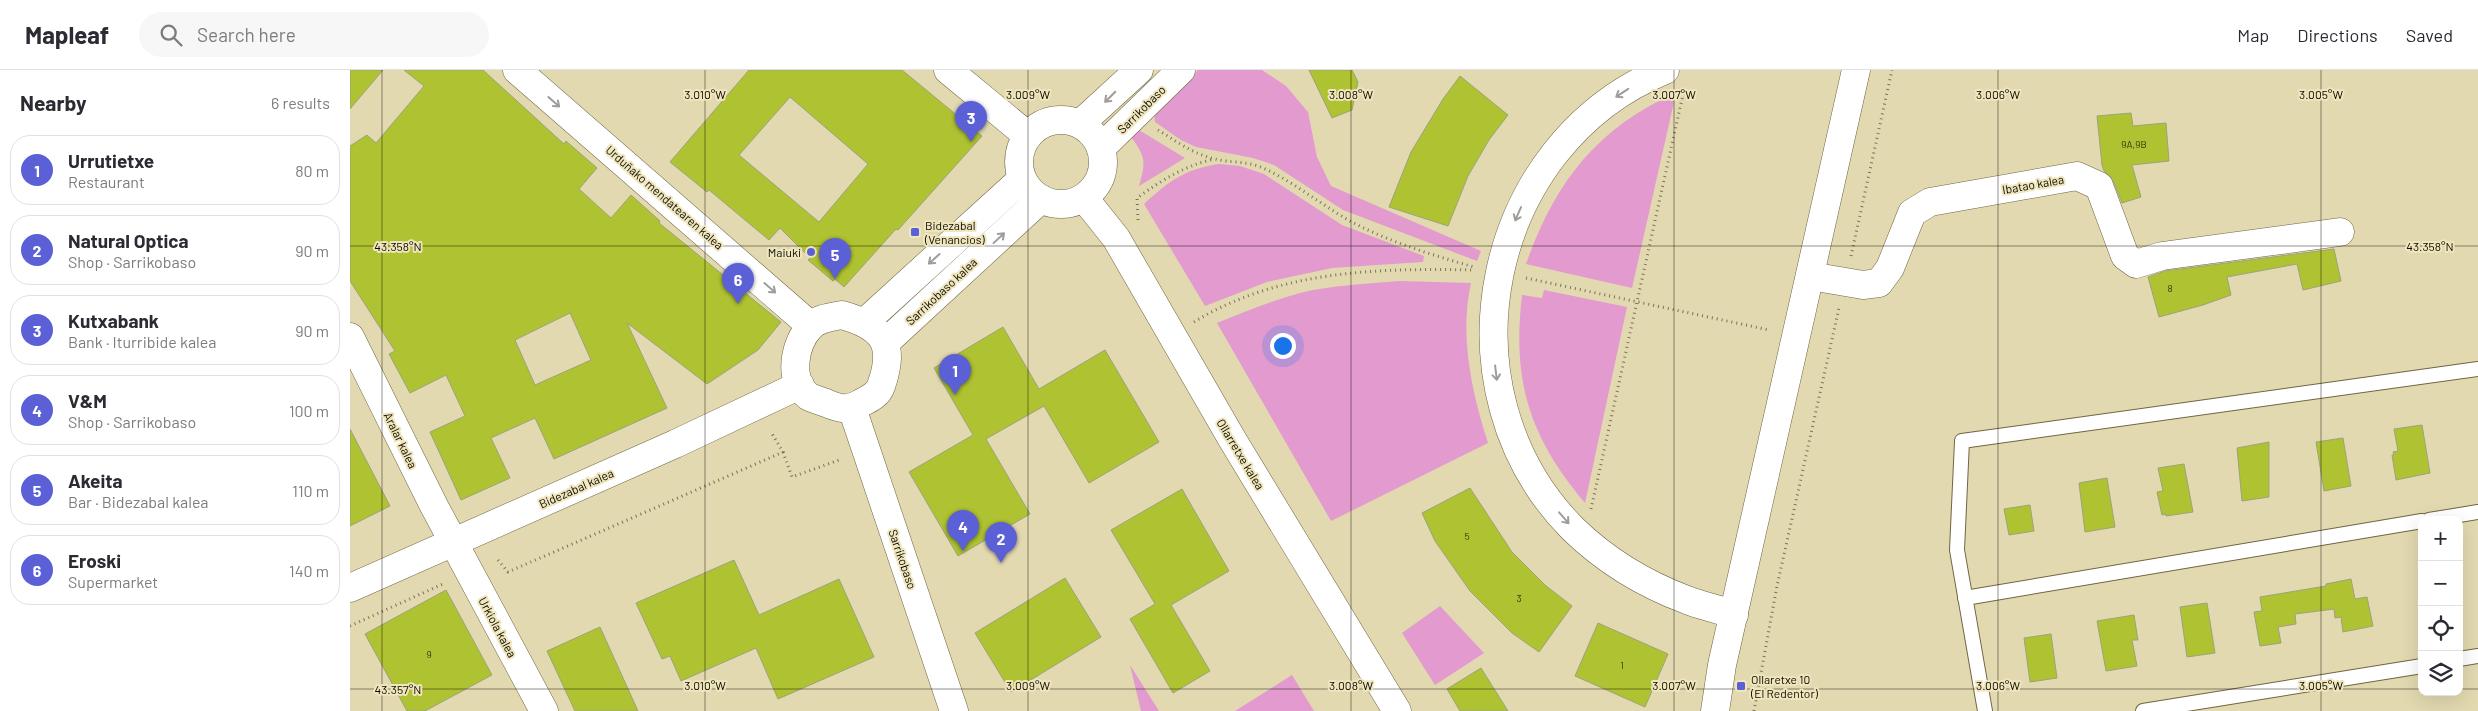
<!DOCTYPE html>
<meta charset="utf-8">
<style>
body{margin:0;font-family:Barlow,sans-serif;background:#f7f7f7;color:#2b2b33}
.controls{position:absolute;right:15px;bottom:15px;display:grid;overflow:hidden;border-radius:10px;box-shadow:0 5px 20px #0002}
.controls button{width:45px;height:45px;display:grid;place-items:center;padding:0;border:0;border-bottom:1px solid #e1e1e2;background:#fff;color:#2b2b33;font:25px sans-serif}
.you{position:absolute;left:932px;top:275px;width:18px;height:18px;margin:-12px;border:4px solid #fff;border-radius:50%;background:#1a73e8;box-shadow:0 0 0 8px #1a73e833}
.badge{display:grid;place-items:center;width:32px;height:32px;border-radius:50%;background:#5b60d7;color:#fff;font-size:16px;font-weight:700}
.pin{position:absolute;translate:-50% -41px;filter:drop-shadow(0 1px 2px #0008)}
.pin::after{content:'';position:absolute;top:26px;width:18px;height:15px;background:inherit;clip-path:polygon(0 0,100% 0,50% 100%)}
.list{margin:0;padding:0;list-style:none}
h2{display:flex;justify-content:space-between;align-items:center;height:65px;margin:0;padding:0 20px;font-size:21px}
h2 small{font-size:16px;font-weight:400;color:#7c7c81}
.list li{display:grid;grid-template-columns:32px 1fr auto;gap:15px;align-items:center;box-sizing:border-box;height:70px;margin:0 10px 10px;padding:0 10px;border:1px solid #e1e1e2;border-radius:20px}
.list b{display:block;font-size:19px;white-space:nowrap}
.list p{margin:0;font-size:16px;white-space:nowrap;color:#7c7c81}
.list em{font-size:16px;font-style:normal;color:#7c7c81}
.icon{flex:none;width:28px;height:28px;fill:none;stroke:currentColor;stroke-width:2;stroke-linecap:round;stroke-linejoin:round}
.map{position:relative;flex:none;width:2128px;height:641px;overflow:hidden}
header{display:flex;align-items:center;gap:30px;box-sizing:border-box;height:70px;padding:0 25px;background:#fff;border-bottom:1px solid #e1e1e2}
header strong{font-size:24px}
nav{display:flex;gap:28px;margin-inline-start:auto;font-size:18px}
.search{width:350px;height:45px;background:#f7f7f7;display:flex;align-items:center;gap:12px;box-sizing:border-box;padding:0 18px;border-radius:28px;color:#7c7c81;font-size:19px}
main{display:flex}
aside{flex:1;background:#fff}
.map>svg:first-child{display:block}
</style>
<header>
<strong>Mapleaf</strong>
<div class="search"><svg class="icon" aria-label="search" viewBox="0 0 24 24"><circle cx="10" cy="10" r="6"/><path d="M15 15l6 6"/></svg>Search here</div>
<nav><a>Map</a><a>Directions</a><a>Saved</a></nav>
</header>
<main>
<aside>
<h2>Nearby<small>6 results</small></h2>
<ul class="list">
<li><span class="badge">1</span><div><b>Urrutietxe</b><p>Restaurant</p></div><em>80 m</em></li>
<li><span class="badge">2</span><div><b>Natural Optica</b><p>Shop · Sarrikobaso</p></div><em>90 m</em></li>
<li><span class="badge">3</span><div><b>Kutxabank</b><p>Bank · Iturribide kalea</p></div><em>90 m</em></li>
<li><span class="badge">4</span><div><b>V&amp;M</b><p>Shop · Sarrikobaso</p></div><em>100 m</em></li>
<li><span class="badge">5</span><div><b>Akeita</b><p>Bar · Bidezabal kalea</p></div><em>110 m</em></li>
<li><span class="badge">6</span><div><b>Eroski</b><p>Supermarket</p></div><em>140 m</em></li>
</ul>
</aside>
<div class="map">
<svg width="2128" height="641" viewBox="0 0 2128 641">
<rect width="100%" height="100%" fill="#e2d9b0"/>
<g fill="#e29acf">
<path d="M848 0H912L936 16 958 42 967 87 981 116 1131 181 1127 191 993 140 924 95 903 88 846 77 831 70 805 52 804 43Z"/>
<path d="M1326 23 1282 218 1176 194C1204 114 1246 58 1326 23Z"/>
<path d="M789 60 835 88 789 116C796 92 796 87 781 67Z"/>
<path d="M869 94 890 96 914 104 992 155 1074 186 1073 192 982 198 917 212 855 236 794 134C819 111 835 99 869 94Z"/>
<path d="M1049 211 1121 213C1109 266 1122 323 1138 373L981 451 867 253C894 242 921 231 950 223 982 215 1016 214 1049 211Z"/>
<path d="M1194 220 1277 237 1235 433C1179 366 1162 311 1172 225L1192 228Z"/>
<path d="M1090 536 1134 583 1085 615 1052 563Z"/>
<path d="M780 595 809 641H791Z"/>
<path d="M942 605 964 641H885Z"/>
</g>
<g fill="#afc231" stroke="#9ba37c" fill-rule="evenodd">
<path d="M0 0H33L0 39Z"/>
<path d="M54 0H133L214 74 216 71 247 98 229 119 261 148 281 125 310 151 309 153 431 252 408 280 357 314 277 253 317 338 204 389 185 348 141 368 160 408 111 430 80 362 115 346 96 305 60 323 39 284 45 281 0 211V76L17 65 26 73 74 16ZM220 243 241 290 185 315 165 270Z"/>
<path d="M399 0H552L632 66 548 160 546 159 494 217 485 209 483 211 458 190 460 188 430 158 419 170 359 120 357 122 320 92ZM440 27 518 94 469 152 389 85Z"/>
<path d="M959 0H1002L1008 12 1002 40 982 48Z"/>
<path d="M1110 6 1158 45 1139 70 1118 106 1098 156 1039 137 1061 82 1093 29Z"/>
<path d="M1781 43 1783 56 1816 53 1819 91 1782 95 1791 127 1772 133 1763 110 1754 101 1752 95 1747 46Z"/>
<path d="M1984 179 1991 211 1953 220 1947 194 1877 207 1881 225 1853 235 1809 247 1798 207 1815 201Z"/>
<path d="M653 257 689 319 755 280 809 372 739 413 694 336 636 369 680 444 608 486 559 402 623 365 584 298Z"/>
<path d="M2072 355 2080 403 2046 410 2042 385H2044L2043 382 2048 381 2044 359Z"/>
<path d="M0 359 40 436 0 456Z"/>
<path d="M1993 368 2001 416 1974 421 1966 372Z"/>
<path d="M1919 372V427L1892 431 1887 378Z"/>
<path d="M1834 394 1843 442 1816 446V444L1812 445 1807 422 1813 421 1808 398Z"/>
<path d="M1757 408 1765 457 1735 462 1729 413Z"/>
<path d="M1120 418 1162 482 1195 515 1222 536 1189 582 1162 563 1120 521 1085 471 1072 443Z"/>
<path d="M832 419 879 501 821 535 860 601 823 623 780 549 805 534 761 460Z"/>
<path d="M1680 435 1684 461 1659 465 1654 439Z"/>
<path d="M384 490 409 545 489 509 524 587 428 629 406 578 331 611 320 586 312 589 286 533Z"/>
<path d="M715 508 751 567 661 622 625 563Z"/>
<path d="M2001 509 2005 529 2017 527 2023 556 1993 562 1991 547 1985 548 1984 539 1945 544 1946 554 1928 557 1931 573 1910 576 1904 542 1912 541 1910 527 1976 516V514Z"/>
<path d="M96 520 142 605 75 641H57L15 564Z"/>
<path d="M1857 533 1865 583 1837 587 1830 537Z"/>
<path d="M1784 545 1788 570H1782L1787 596 1756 601 1747 551Z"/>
<path d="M1248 553 1318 584 1295 637 1225 606Z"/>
<path d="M250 557 288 641H225L197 581Z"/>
<path d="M1701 564 1707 608 1680 612 1674 568Z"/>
<path d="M1131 598 1158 641H1110L1097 619Z"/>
</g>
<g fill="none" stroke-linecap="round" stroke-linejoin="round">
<defs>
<g id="service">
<path d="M2079 450 2128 442"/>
<path d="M1615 528 2072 451"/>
<path d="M2109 589 2128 586"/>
<path d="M1635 641 1607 480 1612 371 2128 299"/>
<path d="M1793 641 2072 596"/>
</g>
<g id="minor">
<path d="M167 0 461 256"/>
<path d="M598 0 678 66"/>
<path d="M1315 0C1134 74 1085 320 1223 459 1256 491 1294 514 1337 530 1352 536 1369 539 1384 545"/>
<path d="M1460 206 1513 215 1529 213 1540 198 1562 143 1580 132 1727 106 1749 116 1775 186 1786 194 1812 186 1990 162"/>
<path d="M0 267 84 436 194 641"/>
</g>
<g id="tertiary">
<circle cx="711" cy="92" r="42"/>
<path d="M730 54 789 0"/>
<path d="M751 78 831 0"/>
<path d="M734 128 766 168 882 369 1047 641"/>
<path d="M492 245C534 257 546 274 531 316 528 325 519 329 511 333 497 341 490 339 476 333 471 331 463 329 458 326 437 310 445 273 460 257 468 248 481 247 492 245Z"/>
<path d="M515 252 672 109"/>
<path d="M536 272 691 129"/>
<path d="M502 338 604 641"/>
<path d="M0 518 325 374 450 315"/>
<path d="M1365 641 1372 595 1506 0"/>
</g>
</defs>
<use href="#service" stroke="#6e6641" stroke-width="16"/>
<use href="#minor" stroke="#6e6641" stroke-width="29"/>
<use href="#tertiary" stroke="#6e6641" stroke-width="29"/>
<g stroke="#79735a" stroke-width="3" stroke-dasharray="1 4" stroke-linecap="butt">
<path d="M808 60C826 71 843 84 865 89 880 93 898 91 913 98 944 112 970 134 1000 151 1039 172 1082 185 1124 197"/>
<path d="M788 150 787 128C812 110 834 96 864 89"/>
<path d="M1501 186 1542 0"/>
<path d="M1176 208 1419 260"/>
<path d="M844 252C929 200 1028 198 1124 200"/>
<path d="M433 382 442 407 492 389"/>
<path d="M1241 439 1334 20"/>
<path d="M148 490 158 502 433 382 421 362"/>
<path d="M0 556 95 513"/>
<path d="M1404 641 1427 516 1489 238"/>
</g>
<use href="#service" stroke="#fff" stroke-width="14"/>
<use href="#minor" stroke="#fff" stroke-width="28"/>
<use href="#tertiary" stroke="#fff" stroke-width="28"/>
</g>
<defs><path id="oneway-shaft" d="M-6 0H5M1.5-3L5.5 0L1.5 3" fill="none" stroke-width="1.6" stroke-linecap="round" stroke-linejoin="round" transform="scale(1.25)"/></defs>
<g stroke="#9f9d99">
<use href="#oneway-shaft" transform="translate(1272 23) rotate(147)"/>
<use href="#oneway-shaft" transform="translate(760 27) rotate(135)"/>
<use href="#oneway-shaft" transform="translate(204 32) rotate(41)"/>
<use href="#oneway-shaft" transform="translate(1168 144) rotate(114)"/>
<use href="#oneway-shaft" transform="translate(649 168) rotate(-43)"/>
<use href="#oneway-shaft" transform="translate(584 189) rotate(138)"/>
<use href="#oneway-shaft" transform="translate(420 218) rotate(41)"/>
<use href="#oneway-shaft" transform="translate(1146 303) rotate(83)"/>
<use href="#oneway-shaft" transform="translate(1214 448) rotate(49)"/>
</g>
<path fill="none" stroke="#0e0b01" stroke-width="1" stroke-opacity="0.45" d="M32 0V641M355 0V641M678 0V641M1001 0V641M1324 0V641M1648 0V641M1971 0V641M0 176H2128M0 619H2072M2109 619H2128"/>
<g fill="#5b60d7" stroke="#efe6bd" stroke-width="2">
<rect x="560" y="157" width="10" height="10" rx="2.5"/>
<circle cx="461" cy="182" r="5"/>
<rect x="1386" y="611" width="10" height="10" rx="2.5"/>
</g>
<g text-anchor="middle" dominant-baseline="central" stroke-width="4" stroke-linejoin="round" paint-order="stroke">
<g font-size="10" fill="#36390d">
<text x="1784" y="74">9A,9B</text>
<text x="1820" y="218">8</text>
<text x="1117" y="466">5</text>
<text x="1169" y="528">3</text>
<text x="79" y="584">9</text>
<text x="1272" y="595">1</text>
</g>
<g font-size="12" fill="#0e0b01" stroke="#efe6bd">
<text transform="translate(791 39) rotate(-45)">Sarrikobaso</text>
<text transform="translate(1683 114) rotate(-10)">Ibatao kalea</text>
<text transform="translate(315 127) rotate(41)">Urduñako mendatearen kalea</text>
<text transform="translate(591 221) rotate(-43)">Sarrikobaso kalea</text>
<text transform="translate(51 370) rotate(64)">Aralar kalea</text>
<text transform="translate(891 384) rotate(59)">Ollarretxe kalea</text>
<text transform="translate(226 418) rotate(-24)">Bidezabal kalea</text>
<text transform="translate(553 489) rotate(71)">Sarrikobaso</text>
<text transform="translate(148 557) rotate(62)">Urkiola kalea</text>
</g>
<g font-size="12" fill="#0e0b01" stroke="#efe6bd" text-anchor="start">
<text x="575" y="155">Bidezabal<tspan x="575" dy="14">(Venancios)</tspan></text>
<text x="451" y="182" text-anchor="end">Maiuki</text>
<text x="1401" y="609">Ollaretxe 10<tspan x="1401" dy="14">(El Redentor)</tspan></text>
</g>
</g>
<g font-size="12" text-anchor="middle" fill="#0e0b01" stroke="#efe6bd" stroke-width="4" stroke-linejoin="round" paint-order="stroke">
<text x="355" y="29">3.010°W</text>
<text x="678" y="29">3.009°W</text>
<text x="1001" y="29">3.008°W</text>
<text x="1324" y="29">3.007°W</text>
<text x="1648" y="29">3.006°W</text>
<text x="1971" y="29">3.005°W</text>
<text x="48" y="181">43.358°N</text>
<text x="2080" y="181">43.358°N</text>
<text x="355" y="620">3.010°W</text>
<text x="678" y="620">3.009°W</text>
<text x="1001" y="620">3.008°W</text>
<text x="1324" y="620">3.007°W</text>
<text x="1648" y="620">3.006°W</text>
<text x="1971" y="620">3.005°W</text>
<text x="48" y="624">43.357°N</text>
</g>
</svg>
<div class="controls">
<button>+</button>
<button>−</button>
<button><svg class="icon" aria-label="locate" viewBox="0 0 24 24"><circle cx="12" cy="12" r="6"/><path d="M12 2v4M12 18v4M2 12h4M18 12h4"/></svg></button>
<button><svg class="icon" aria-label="layers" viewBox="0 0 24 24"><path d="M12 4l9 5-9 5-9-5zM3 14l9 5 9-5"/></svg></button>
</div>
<div class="you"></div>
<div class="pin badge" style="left:605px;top:325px">1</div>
<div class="pin badge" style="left:651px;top:493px">2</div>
<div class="pin badge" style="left:621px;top:72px">3</div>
<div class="pin badge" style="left:613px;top:481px">4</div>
<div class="pin badge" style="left:485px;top:209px">5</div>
<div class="pin badge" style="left:388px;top:234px">6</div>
</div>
</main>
